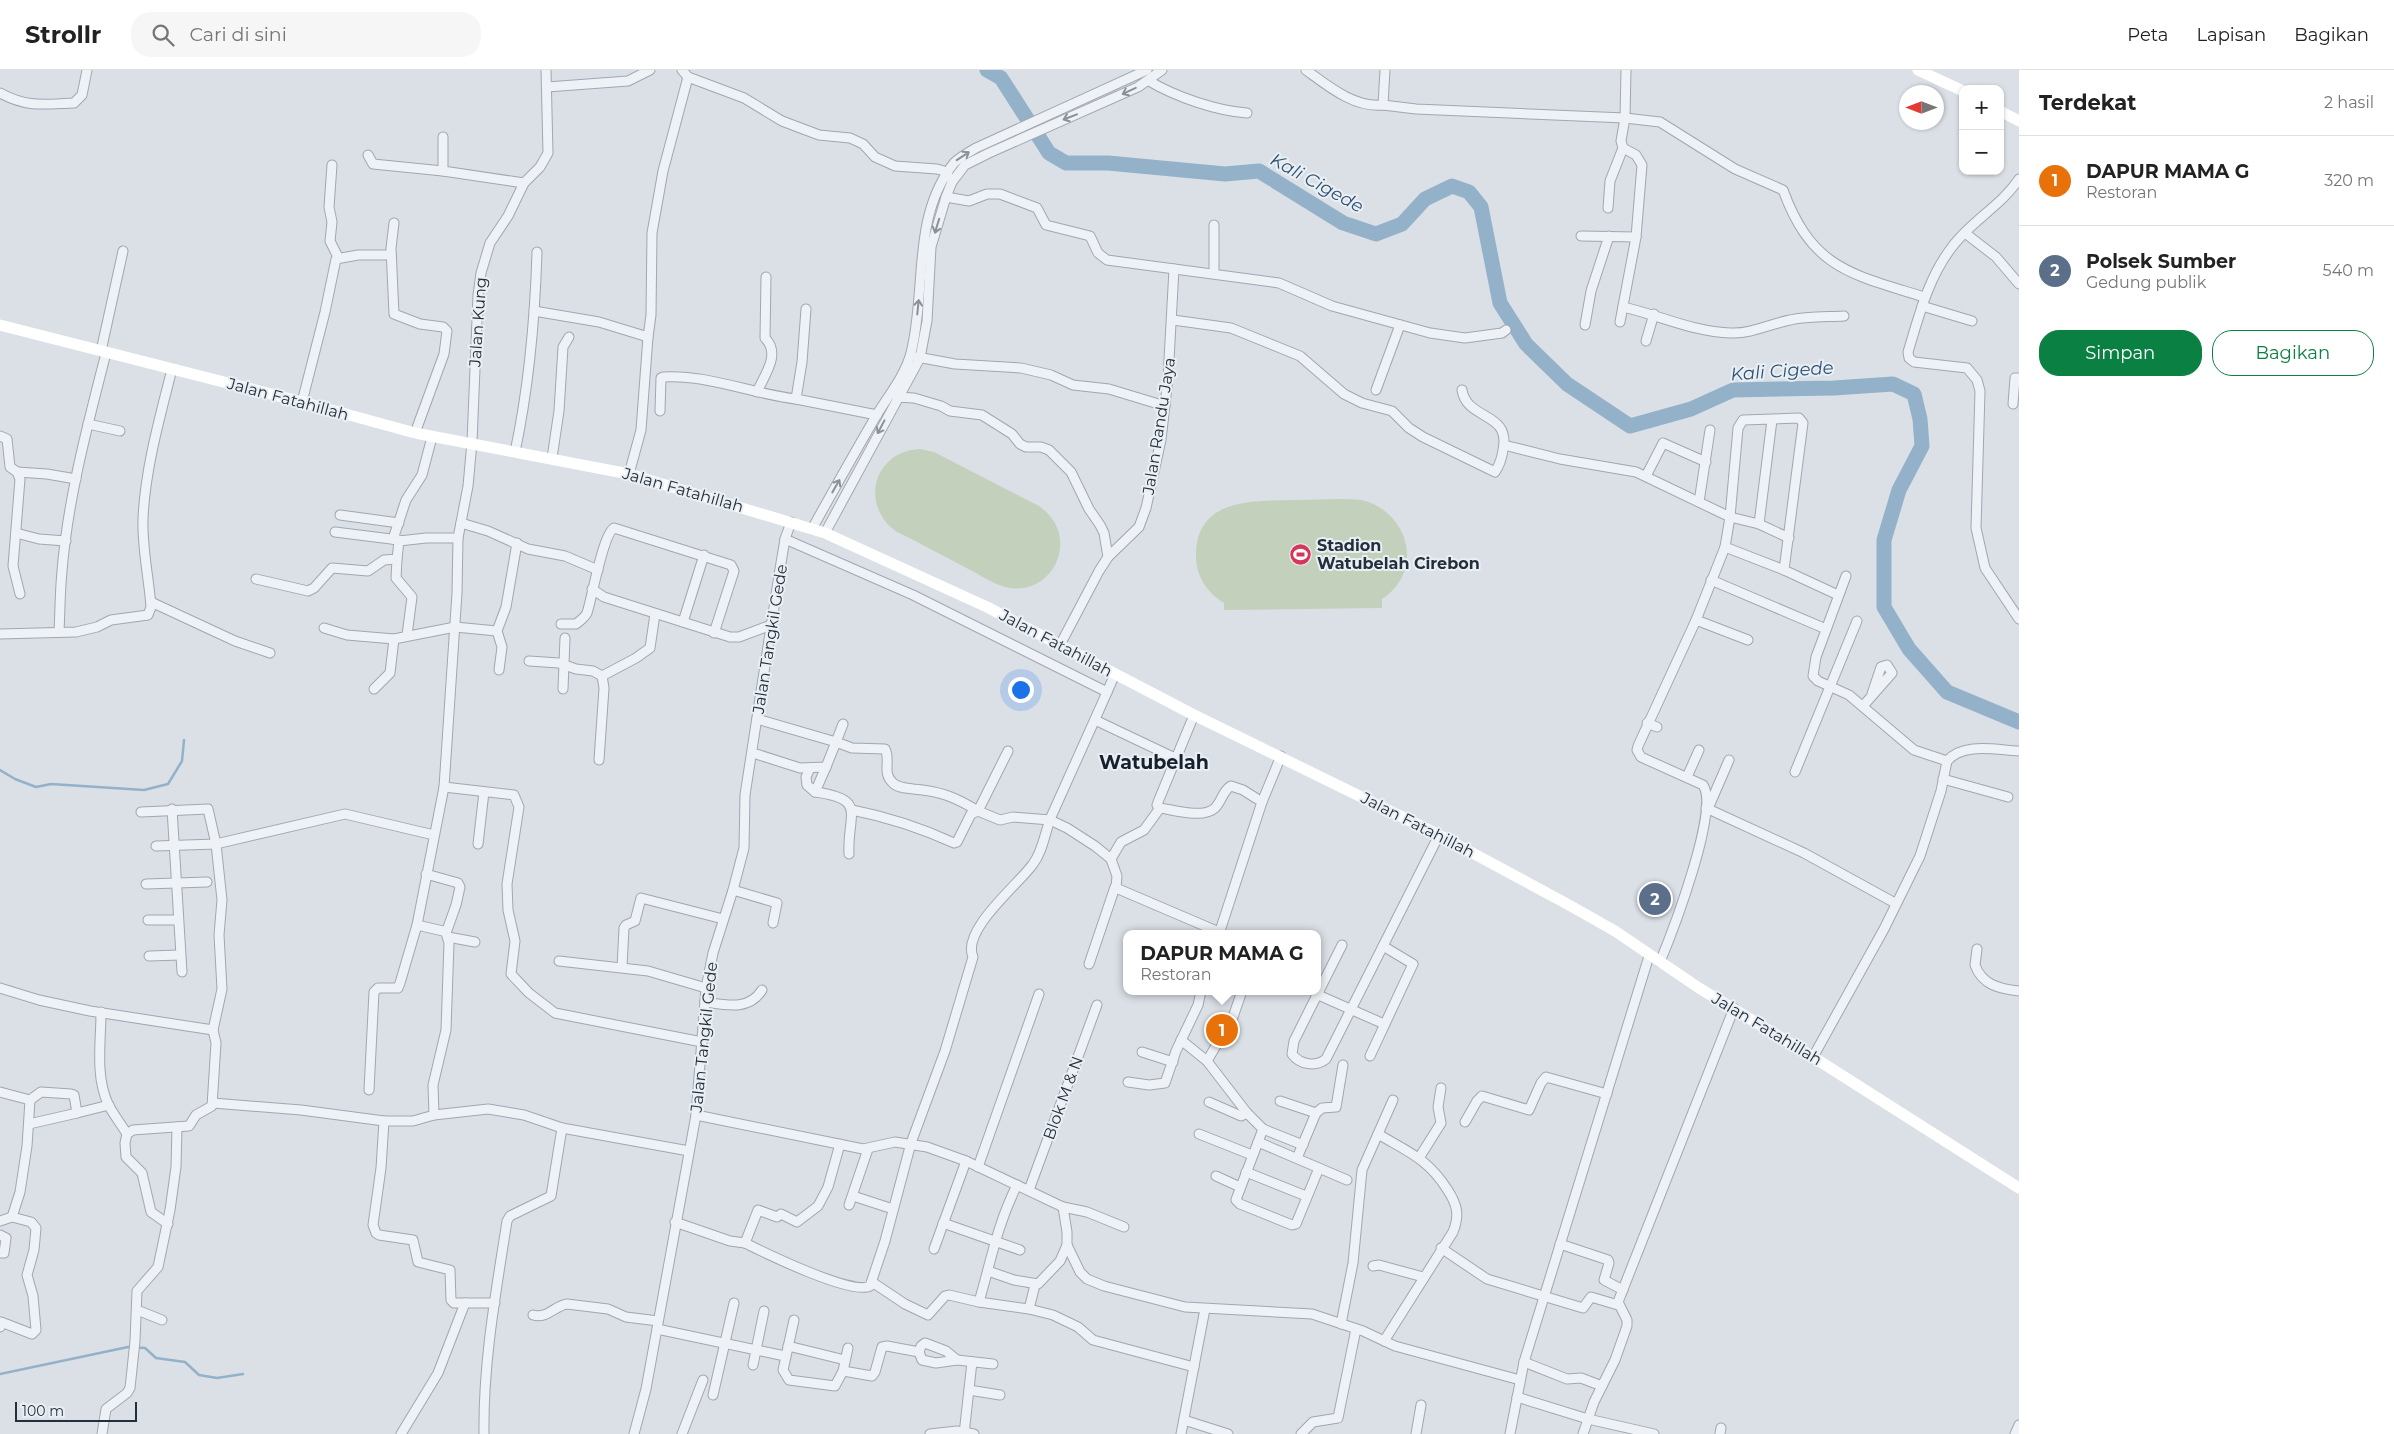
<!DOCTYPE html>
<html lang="id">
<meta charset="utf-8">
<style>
body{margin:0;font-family:Montserrat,sans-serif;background:#f6f6f6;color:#222}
.controls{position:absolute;right:15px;top:15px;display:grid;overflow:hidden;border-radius:10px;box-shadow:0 1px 4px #0004}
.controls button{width:45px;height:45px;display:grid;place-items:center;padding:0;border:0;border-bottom:1px solid #e0e0e0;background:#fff;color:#222;font:25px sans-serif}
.compass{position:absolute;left:1899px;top:15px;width:45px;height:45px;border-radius:50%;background:#fff;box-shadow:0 1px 4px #0004;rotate:270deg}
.scale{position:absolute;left:15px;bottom:12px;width:122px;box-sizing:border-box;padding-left:5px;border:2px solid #242f3d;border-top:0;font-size:14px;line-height:18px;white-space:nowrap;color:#242f3d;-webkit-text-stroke:4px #eaeff4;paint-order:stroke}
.you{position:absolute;left:1020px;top:619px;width:18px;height:18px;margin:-12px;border:4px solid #fff;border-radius:50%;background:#1a73e8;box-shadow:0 0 0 8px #1a73e833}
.badge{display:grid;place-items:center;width:32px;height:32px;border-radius:50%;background:#0b8043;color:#fff;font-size:16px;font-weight:700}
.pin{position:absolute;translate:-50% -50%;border:2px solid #fff;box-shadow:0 1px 5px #0006}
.popup{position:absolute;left:1123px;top:860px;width:198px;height:65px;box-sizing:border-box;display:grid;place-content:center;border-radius:10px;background:#fff;filter:drop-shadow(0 1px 4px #0005);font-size:16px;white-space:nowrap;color:#767676}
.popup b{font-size:19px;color:#222}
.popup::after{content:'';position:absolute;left:50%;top:100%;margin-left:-10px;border:10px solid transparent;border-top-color:#fff}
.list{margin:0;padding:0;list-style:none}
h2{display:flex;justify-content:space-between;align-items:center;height:65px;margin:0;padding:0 20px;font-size:21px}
h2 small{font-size:16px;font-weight:400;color:#767676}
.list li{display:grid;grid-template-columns:32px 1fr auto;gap:15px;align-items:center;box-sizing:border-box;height:90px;padding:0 20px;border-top:1px solid #e0e0e0}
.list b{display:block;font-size:19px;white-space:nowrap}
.list p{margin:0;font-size:16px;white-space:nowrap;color:#767676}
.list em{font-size:16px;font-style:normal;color:#767676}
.actions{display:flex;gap:10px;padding:15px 20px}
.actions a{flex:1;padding:11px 0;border:1px solid #0b8043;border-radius:20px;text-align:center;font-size:18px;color:#0b8043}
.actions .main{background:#0b8043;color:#fff}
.icon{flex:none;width:28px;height:28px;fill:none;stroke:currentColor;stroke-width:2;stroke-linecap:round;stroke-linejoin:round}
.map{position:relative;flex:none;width:2019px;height:1364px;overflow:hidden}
header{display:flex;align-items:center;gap:30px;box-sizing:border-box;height:70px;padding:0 25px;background:#fff;border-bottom:1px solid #e0e0e0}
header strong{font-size:24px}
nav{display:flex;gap:28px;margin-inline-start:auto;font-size:18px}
.search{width:350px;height:45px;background:#f6f6f6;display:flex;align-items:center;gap:12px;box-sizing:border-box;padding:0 18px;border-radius:20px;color:#767676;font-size:19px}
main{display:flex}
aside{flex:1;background:#fff}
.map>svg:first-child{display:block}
</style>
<header>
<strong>Strollr</strong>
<div class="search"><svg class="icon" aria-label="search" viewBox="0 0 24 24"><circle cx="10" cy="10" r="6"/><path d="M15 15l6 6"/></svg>Cari di sini</div>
<nav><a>Peta</a><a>Lapisan</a><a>Bagikan</a></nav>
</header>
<main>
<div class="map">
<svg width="2019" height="1364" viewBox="0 0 2019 1364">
<rect width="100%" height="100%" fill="#dbe0e7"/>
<g fill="#c3d1bc">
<path d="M920 379 934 382 1039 436C1053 446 1062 460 1060 478 1058 503 1035 522 1010 518 996 516 984 507 972 501 947 488 922 474 897 462 859 436 873 381 920 379Z"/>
<path d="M1362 430C1409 442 1425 501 1382 529V538L1224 540V533C1206 522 1195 504 1196 483 1198 426 1257 431 1297 430 1319 430 1341 428 1362 430Z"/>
</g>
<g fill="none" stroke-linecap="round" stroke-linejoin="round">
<g stroke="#93b2c9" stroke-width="2.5">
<path d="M0 700 15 709 36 717 51 714 144 720 168 714 182 691 184 670"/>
<path d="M0 1304 128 1277 145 1278 156 1288 185 1292 199 1305 217 1308 243 1304"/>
</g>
<path stroke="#93b2c9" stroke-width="15" d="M987 0 1001 8 1049 83 1066 93H1108L1225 104 1259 101 1343 153 1376 164 1402 154 1425 129 1452 116 1469 122 1481 137 1500 233 1526 274 1567 314 1630 356 1691 339 1733 320 1834 318 1893 314 1914 324 1920 349 1922 376 1899 420 1884 470V537L1909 579 1947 622 2019 652"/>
<defs>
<g id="street">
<path d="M1306 0C1328 16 1354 38 1383 35L1385 0"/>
<path d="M688 7 744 28 782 51 819 65 850 68 863 74 875 87 895 96 937 99 944 101 949 107"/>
<path d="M1149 11C1176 27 1217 41 1247 43"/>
<path d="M547 17 628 11 650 0"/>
<path d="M0 23C28 38 44 34 74 33L82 25 87 0"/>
<path d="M1383 35 1416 39 1625 48 1660 52 1735 99 1783 120C1812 199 1851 204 1924 227"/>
<path d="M443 67V101L524 113"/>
<path d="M368 85 373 94 443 101"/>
<path d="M332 95 329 137 332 152 330 171 338 187"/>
<path d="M2019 109C2001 136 1971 151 1952 177 1928 208 1919 246 1908 282L1909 288 1914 292 1967 298 1977 310 1980 321 1976 458 1985 498 2019 549"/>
<path d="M946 127 969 131 987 124H1000L1037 138 1046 155 1090 166 1098 183 1107 190 1279 213 1332 236 1430 263 1465 268 1502 263 1506 260"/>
<path d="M1608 138 1610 111 1623 78"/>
<path d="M394 153 391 178 394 244 420 254 443 257 447 261 444 284 415 363"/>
<path d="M1965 163 1996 187 2019 214"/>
<path d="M1581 166 1636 167"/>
<path d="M1214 203V155"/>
<path d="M1922 236 1972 251"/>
<path d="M1623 237C1659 245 1693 262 1731 263 1751 264 1770 254 1790 250 1807 246 1826 247 1844 246"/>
<path d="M806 239 802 292 796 329 877 345"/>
<path d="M534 241 599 252 648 267 651 245 652 163 663 101 688 7 682 0"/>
<path d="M1173 250 1231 258 1300 286 1344 324 1362 333 1392 341 1409 358 1423 367 1495 402C1499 396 1502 387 1503 380 1511 341 1467 351 1462 320"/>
<path d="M1620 252 1636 167 1642 95 1636 85 1623 78 1621 71 1625 48 1626 0"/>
<path d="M1585 255 1591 221 1609 166"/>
<path d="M1646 271 1654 244"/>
<path d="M101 281 123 181"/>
<path d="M917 287 955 294 1021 298 1051 305 1073 315 1109 319 1165 336"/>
<path d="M1376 320 1400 255"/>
<path d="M757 322C765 304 781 284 765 268L766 207"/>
<path d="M897 327 914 328 941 336 950 341 982 345 1012 364 1020 374 1026 377H1041L1049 380 1071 402 1089 439 1100 455 1104 463 1108 487"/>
<path d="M302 332 325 242 336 189 358 185H391"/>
<path d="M2013 334 2015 308H2019"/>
<path d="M660 341 661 308 663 307C707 304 752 324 796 329"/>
<path d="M88 354 120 361"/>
<path d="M0 366 7 369 10 397 17 402 20 409 13 496 20 524"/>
<path d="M1504 375 1560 389 1636 402 1730 447 1759 454 1789 468"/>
<path d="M515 382C529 316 535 249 537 182"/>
<path d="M552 388 559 341 563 277 569 267"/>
<path d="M17 402 47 404 76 409"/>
<path d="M629 404 641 360 648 267"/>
<path d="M1646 406 1663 373 1706 392"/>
<path d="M1699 432 1710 360"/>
<path d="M340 445 399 453"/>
<path d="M461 453 488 461 528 479 565 486 598 500"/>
<path d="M1759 454 1772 350"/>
<path d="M812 459C833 421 854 384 876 346 888 326 905 306 911 283 927 220 911 147 954 93 960 87 969 82 976 78L1147 0"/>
<path d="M335 462 399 470"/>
<path d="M16 463 39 469 66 471"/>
<path d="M825 463 920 288 927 251 931 177 946 127 952 112 965 95 989 83 1138 17 1162 0"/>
<path d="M393 469 406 430 422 405 432 367"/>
<path d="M785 469 913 525 1107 622"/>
<path d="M1725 477 1784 500 1838 525"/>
<path d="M397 489 396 508 412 527 407 565"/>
<path d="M256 509 308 521 314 518 332 498 368 501 384 490 397 489 399 471 426 468H458"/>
<path d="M1711 510 1826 559"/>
<path d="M592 519 604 527 730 567H739L771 555"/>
<path d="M151 532 235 571 270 583"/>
<path d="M1696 550 1748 570"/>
<path d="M683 552 704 485"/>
<path d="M561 554H576C580 551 585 547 587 543 592 528 603 464 614 458L731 495 734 501 714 563"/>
<path d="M324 558 347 565 394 569 455 557 497 561 506 537 517 473"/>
<path d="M497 561 502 577 499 600"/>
<path d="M59 562C60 542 60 521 62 501 68 427 88 354 106 283"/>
<path d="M0 564 76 562 97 557 111 550 148 545 151 537C149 508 142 479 143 449 145 399 160 347 172 299"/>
<path d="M1060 575 1099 501 1108 487 1139 457 1146 438 1161 370 1168 308 1174 199"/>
<path d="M529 591 559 593 576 599 593 601 602 606"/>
<path d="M374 619 390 603 394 569"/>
<path d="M563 619 565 568"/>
<path d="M1863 636 1892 603 1887 595 1881 597 1872 624"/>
<path d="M757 649 836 672 843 654"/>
<path d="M1095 650 1175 688"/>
<path d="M1647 653 1657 657"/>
<path d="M753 683 800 698 826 697 836 672 852 678 885 679C891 690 882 702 892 712 897 718 906 718 913 719 940 721 955 727 978 741L1008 681"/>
<path d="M599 690 604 618 602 606 636 588 650 578 655 544"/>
<path d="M1947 691C1963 672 1996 680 2019 681"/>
<path d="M826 697 815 722C868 729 847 744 849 784"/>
<path d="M810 698 806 707 807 715 815 722"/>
<path d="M1795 702 1857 551"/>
<path d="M1687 707 1699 680"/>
<path d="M1943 709 2008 727"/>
<path d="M444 717 514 725 519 737 507 814 508 840 515 871 511 904 529 923 555 943 702 972"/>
<path d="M1262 732 1281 686"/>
<path d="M1710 734 1729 690"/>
<path d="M1160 738C1174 740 1203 749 1215 738 1222 731 1223 720 1231 716L1243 720 1262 732 1219 864"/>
<path d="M1160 738 1157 735 1158 732 1194 645"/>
<path d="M1706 738 1804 783 1895 833"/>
<path d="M172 739 182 902"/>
<path d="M852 740C888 747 921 758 954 773L957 772 971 744 978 741 1000 750 1013 747 1050 750 1067 758 1095 776 1111 789 1117 806 1116 818 1219 862"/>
<path d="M141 742 208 739 216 774 222 830 219 865 222 919 213 960 216 973 212 1036 196 1045 189 1056 133 1060 127 1064 125 1073 126 1087 142 1103 151 1142 168 1154"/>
<path d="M478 774 484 722"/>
<path d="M156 776 216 774 345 744 434 765"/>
<path d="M1111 789 1121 772 1144 760 1160 738"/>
<path d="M426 804 458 813 460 817 456 835 446 863"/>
<path d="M146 814 207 812"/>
<path d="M733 820 777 833 773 853"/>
<path d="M148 850H178"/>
<path d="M417 855 443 861 446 863 449 873 446 960 433 1015 434 1045"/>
<path d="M448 867 475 872"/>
<path d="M1342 875 1294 971 1292 984C1300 995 1316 997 1326 989L1383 876"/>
<path d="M1977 879 1975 895C1982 915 2000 919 2019 921"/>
<path d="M149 886 180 885"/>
<path d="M559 891 648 901 706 918"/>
<path d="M1660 892C1672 863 1720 739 1703 715L1641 687 1637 680 1638 676 1696 550 1725 477 1730 447 1738 358 1743 350 1799 348 1803 353 1784 500"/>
<path d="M1089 894 1115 817"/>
<path d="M622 897 624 858 626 855 635 851 641 828 723 849"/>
<path d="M0 918 39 930 90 941 213 960"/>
<path d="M1316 924 1384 954"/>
<path d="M705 932C726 935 749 941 762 920"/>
<path d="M101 942C101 972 95 1005 108 1034 113 1044 121 1054 127 1064"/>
<path d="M1181 970 1207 991 1247 1043 1263 1059 1237 1127 1236 1130 1240 1134 1292 1155 1296 1154 1319 1098"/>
<path d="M1142 982 1173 992"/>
<path d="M1370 986 1413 894 1383 876 1439 765"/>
<path d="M1813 987 1884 859 1920 786 1941 721 1947 691 1914 680 1849 625 1818 611 1813 606 1816 587 1846 506"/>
<path d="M1207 991 1233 947 1242 921"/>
<path d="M1128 1012 1149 1015 1165 1013 1176 981 1198 935 1201 921"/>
<path d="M369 1020 374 922 378 918H398L400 913 417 855 444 717 457 523 458 468 468 416 472 372 478 225 481 203 490 173 508 146 524 113 540 97 548 83 546 0"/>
<path d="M0 1022 30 1030 27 1076 20 1122 12 1147"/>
<path d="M30 1030 41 1022 71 1024 74 1025 77 1043 109 1035"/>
<path d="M1280 1031 1316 1043"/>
<path d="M1209 1032 1241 1046 1247 1043"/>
<path d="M213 1033 301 1040 384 1051H413L434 1045 488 1039 524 1045 562 1058 689 1081"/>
<path d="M696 1045 863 1079 895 1072 927 1077 966 1091 1063 1137 1067 1162V1175L1080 1202 1087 1209 1104 1216 1185 1237 1312 1244 1363 1261 1395 1276 1520 1310"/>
<path d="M384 1051 381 1098 373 1155 376 1163 379 1165 413 1170 418 1192 450 1200 451 1230 454 1233H465"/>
<path d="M1465 1052 1477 1031 1482 1026 1529 1040 1541 1013 1546 1007 1607 1024"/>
<path d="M29 1054 77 1043"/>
<path d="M1263 1059 1303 1075"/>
<path d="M1199 1064 1252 1085"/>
<path d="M1378 1064C1408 1082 1427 1088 1447 1119 1457 1134 1460 1145 1453 1162L1384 1271"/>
<path d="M1258 1072 1347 1110"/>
<path d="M1297 1088 1316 1043 1322 1038 1336 1037 1343 995"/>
<path d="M1419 1088 1441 1053 1438 1037 1441 1018"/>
<path d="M978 1097 1039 924"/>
<path d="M1246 1102 1306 1126"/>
<path d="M1216 1106 1240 1117"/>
<path d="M1029 1120 1097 935"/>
<path d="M853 1126 893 1139"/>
<path d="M849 1135 868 1079"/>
<path d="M1063 1137 1087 1142 1124 1157"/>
<path d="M0 1151 12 1147 31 1152 36 1158 34 1180 27 1205 33 1226 36 1260 32 1264 1 1252 0 1257"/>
<path d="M675 1152 730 1171 745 1173 758 1140 777 1147 781 1144 797 1152 818 1136 828 1117 840 1074"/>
<path d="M943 1153 1020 1180"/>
<path d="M0 1165 6 1168 4 1183H0"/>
<path d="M745 1173C765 1183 853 1226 870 1216L885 1171 911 1073 945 981 973 887C961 860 1019 814 1033 794 1043 781 1045 762 1051 747 1072 700 1094 652 1115 604"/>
<path d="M1560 1174 1608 1190 1609 1193 1604 1210 1623 1220"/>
<path d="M1441 1178 1487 1209 1583 1238 1591 1227 1618 1235"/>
<path d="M934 1179 966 1091"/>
<path d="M1373 1196 1379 1195 1423 1207"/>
<path d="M988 1201 1014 1210 1038 1214 1060 1191 1067 1175"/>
<path d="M872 1212 905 1234 928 1245 945 1226 949 1225 979 1232 1029 1239 1053 1245 1078 1257 1093 1270 1194 1297"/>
<path d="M979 1232C991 1191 997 1155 1017 1115"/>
<path d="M1029 1239 1035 1215"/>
<path d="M137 1240 162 1250"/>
<path d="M533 1245C548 1249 554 1236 567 1234L608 1239 626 1247 658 1251"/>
<path d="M794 1250 783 1300 789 1310 835 1316 843 1301 848 1278"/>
<path d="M1341 1254 1353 1193 1362 1100 1393 1030"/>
<path d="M657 1259 785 1286"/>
<path d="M925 1273 946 1281 957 1290 936 1293 922 1290 919 1282 921 1276Z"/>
<path d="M788 1276 845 1290"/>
<path d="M957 1290 993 1294"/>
<path d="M1524 1292 1567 1309 1581 1308 1602 1316"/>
<path d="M753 1295 764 1241"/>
<path d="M843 1301 872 1306 875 1302 882 1277 887 1276 919 1282"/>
<path d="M969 1320 1000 1325"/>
<path d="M713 1325 734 1233"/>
<path d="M1517 1327 1588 1349 1654 1364"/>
<path d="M1184 1350 1228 1364"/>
<path d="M102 1364 106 1339 127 1323 130 1318 135 1271 137 1221 158 1197 170 1140 176 1097 177 1057"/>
<path d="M401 1364 438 1303 465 1233H495"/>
<path d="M484 1364C483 1292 496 1222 507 1151L510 1146 551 1126 562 1058"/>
<path d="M634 1364 646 1319 696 1045 706 918 713 883 733 820 744 778 745 725 779 505 785 469 791 452"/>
<path d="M682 1364 703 1310"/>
<path d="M930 1364 957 1361 974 1364"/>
<path d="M964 1364 972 1292"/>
<path d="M1181 1364 1205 1239"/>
<path d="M1301 1364 1313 1352 1338 1348 1356 1259"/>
<path d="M1416 1364 1421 1335"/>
<path d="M1510 1364 1524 1292 1649 886"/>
<path d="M1583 1364 1594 1332 1615 1290 1627 1256V1250L1618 1232 1734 938"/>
<path d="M1720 1364 1721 1358"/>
<path d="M2015 1364 2019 1355"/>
</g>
</defs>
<use href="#street" stroke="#a0a7b1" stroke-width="11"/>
<use href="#street" stroke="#eef1f5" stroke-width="9"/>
<g stroke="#fff" stroke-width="11">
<path d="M1918 0 1963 21"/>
<path d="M2000 41 2019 51"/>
<path d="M0 255 302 332 415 363 629 404 825 463 987 537 1194 645 1439 765 1569 835 1615 861 1699 918 1813 987 2019 1118"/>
</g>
</g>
<defs><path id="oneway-shaft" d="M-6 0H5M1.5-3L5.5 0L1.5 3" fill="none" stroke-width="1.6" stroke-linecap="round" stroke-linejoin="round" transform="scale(1.25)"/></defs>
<g stroke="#899099">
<use href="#oneway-shaft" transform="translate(1129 21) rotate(155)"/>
<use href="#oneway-shaft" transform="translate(1070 47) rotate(159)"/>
<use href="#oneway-shaft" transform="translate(963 86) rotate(-33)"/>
<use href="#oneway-shaft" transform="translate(937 156) rotate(107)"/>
<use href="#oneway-shaft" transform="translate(918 237) rotate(-84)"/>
<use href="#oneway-shaft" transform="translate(881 357) rotate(118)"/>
<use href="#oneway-shaft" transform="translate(836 416) rotate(-60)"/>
</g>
<defs>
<symbol id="stadium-disc" viewBox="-11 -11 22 22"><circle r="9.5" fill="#d5375b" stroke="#eaeff4"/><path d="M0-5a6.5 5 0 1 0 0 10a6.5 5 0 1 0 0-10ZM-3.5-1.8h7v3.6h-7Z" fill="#fff"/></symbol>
</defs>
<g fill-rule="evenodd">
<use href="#stadium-disc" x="1288" y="472" width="25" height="25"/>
</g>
<g text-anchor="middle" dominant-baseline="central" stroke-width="4" stroke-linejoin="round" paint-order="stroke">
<g font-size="16" fill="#242f3d" stroke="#eaeff4">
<text transform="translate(478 252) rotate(-86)">Jalan Kung</text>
<text transform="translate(288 329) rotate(15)">Jalan Fatahillah</text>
<text transform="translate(1159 356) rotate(-81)">Jalan Randu Jaya</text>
<text transform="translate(683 420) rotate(16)">Jalan Fatahillah</text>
<text transform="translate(770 569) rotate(-81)">Jalan Tangkil Gede</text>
<text transform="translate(1056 573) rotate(28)">Jalan Fatahillah</text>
<text transform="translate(1418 755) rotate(27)">Jalan Fatahillah</text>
<text transform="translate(1767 959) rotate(31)">Jalan Fatahillah</text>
<text transform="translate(704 967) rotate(-84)">Jalan Tangkil Gede</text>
<text transform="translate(1063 1028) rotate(-70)">Blok M &amp; N</text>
</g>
<g font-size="16" font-weight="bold" fill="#242f3d" stroke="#eaeff4" text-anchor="start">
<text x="1317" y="475">Stadion<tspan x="1317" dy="18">Watubelah Cirebon</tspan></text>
</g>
<g font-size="18" font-style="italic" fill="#2d5273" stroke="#eaeff4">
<text transform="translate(1317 113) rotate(29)">Kali Cigede</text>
<text transform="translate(1782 301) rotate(-4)">Kali Cigede</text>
</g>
<g font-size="19" font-weight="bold" fill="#17202e" stroke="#eaeff4">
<text x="1154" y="692">Watubelah</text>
</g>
</g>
</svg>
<div class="controls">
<button>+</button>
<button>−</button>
</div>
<svg class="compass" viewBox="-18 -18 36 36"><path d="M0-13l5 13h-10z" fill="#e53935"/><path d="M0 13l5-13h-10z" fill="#767676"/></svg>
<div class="scale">100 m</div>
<div class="you"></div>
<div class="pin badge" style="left:1222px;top:960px;background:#e8710a">1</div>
<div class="popup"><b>DAPUR MAMA G</b>Restoran</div>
<div class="pin badge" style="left:1655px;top:829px;background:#5c6f8a">2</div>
</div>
<aside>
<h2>Terdekat<small>2 hasil</small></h2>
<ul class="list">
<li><span class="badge" style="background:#e8710a">1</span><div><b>DAPUR MAMA G</b><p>Restoran</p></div><em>320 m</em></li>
<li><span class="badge" style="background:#5c6f8a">2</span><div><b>Polsek Sumber</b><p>Gedung publik</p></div><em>540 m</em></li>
</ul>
<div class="actions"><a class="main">Simpan</a><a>Bagikan</a></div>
</aside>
</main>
